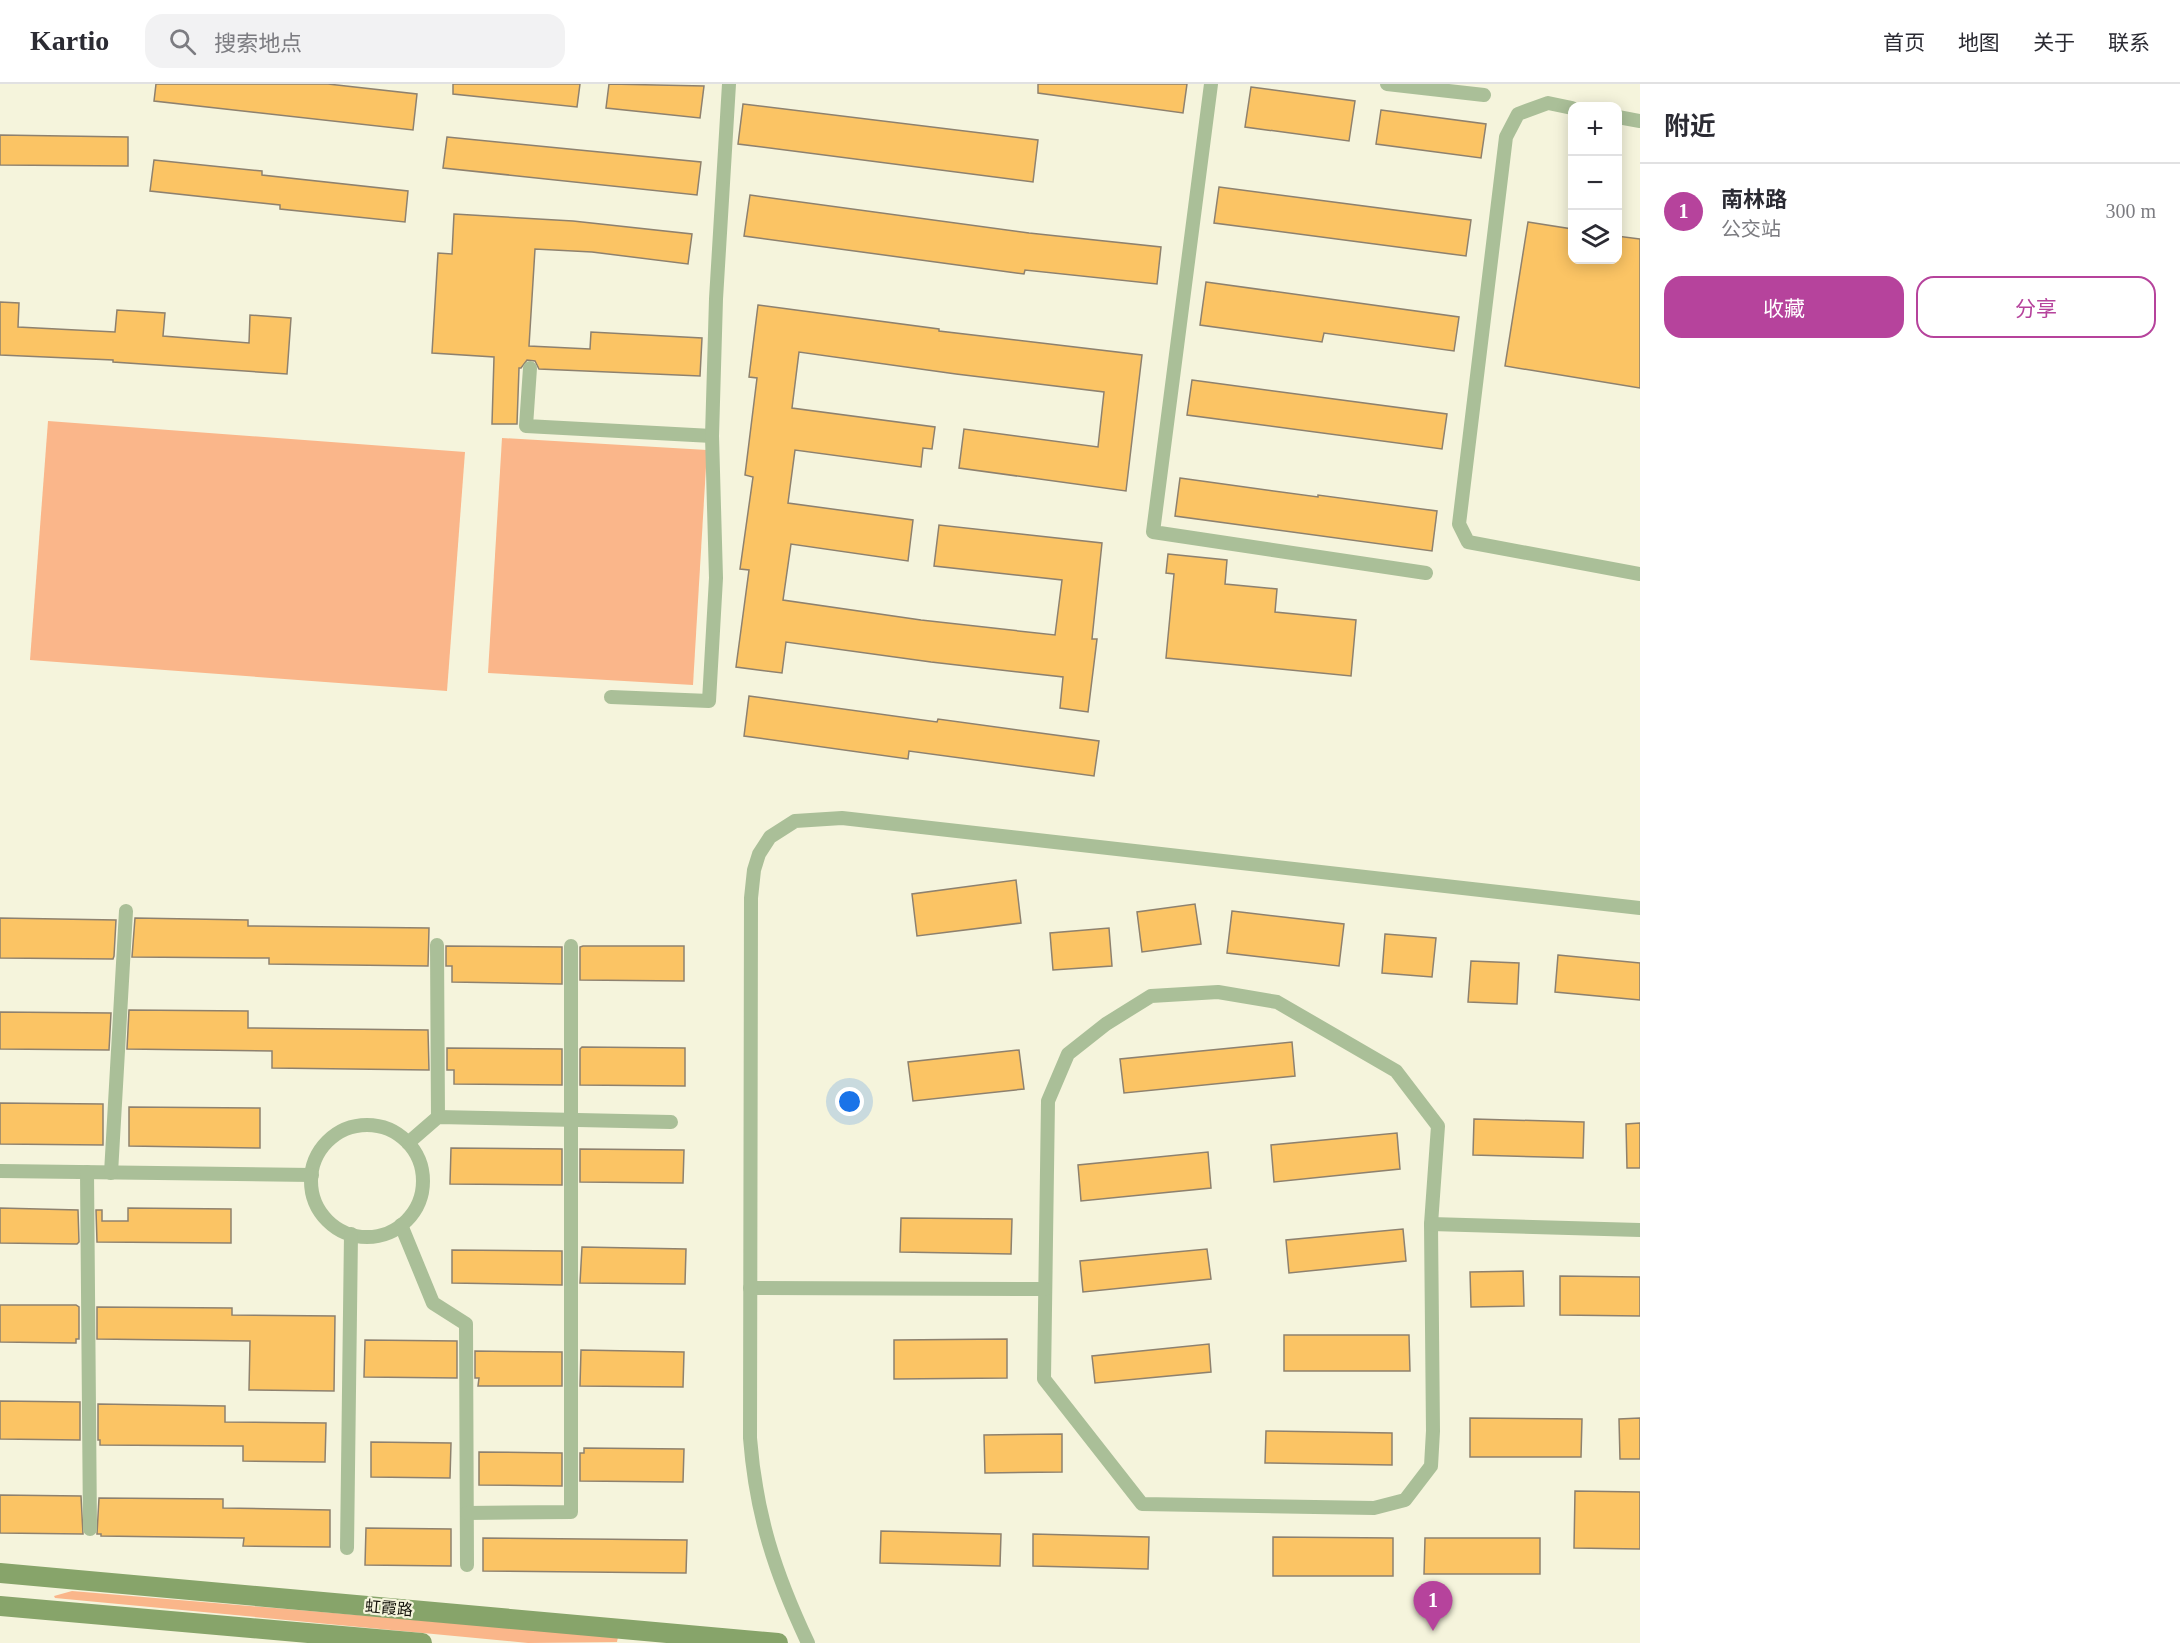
<!DOCTYPE html>
<html lang="zh">
<meta charset="utf-8">
<style>
body{margin:0;font-family:"Times New Roman","Noto Sans SC",serif;background:#f2f2f3;color:#2b2b33}
.controls{position:absolute;right:18px;top:18px;display:grid;overflow:hidden;border-radius:12px;box-shadow:0 3px 15px #0003}
.controls button{width:54px;height:54px;display:grid;place-items:center;padding:0;border:0;border-bottom:2px solid #e1e1e2;background:#fff;color:#2b2b33;font:30px sans-serif}
.you{position:absolute;left:850px;top:1018px;width:21px;height:21px;margin:-15px;border:4px solid #fff;border-radius:50%;background:#1a73e8;box-shadow:0 0 0 9px #1a73e833}
.badge{display:grid;place-items:center;width:39px;height:39px;border-radius:50%;background:#b6439c;color:#fff;font-size:20px;font-weight:700}
.pin{position:absolute;translate:-50% -50px;filter:drop-shadow(0 2px 3px #0008)}
.pin::after{content:'';position:absolute;top:32px;width:21px;height:18px;background:inherit;clip-path:polygon(0 0,100% 0,50% 100%)}
.list{margin:0;padding:0;list-style:none}
h2{display:flex;justify-content:space-between;align-items:center;height:78px;margin:0;padding:0 24px;font-size:26px}
h2 small{font-size:20px;font-weight:400;color:#7c7c81}
.list li{display:grid;grid-template-columns:39px 1fr auto;gap:18px;align-items:center;box-sizing:border-box;height:96px;padding:0 24px;border-top:2px solid #e1e1e2}
.list b{display:block;font-size:22px;white-space:nowrap}
.list p{margin:0;font-size:20px;white-space:nowrap;color:#7c7c81}
.list em{font-size:20px;font-style:normal;color:#7c7c81}
.actions{display:flex;gap:12px;padding:18px 24px}
.actions a{flex:1;padding:14px 0;border:2px solid #b6439c;border-radius:18px;text-align:center;font-size:21px;color:#b6439c}
.actions .main{background:#b6439c;color:#fff}
.icon{flex:none;width:33px;height:33px;fill:none;stroke:currentColor;stroke-width:2;stroke-linecap:round;stroke-linejoin:round}
.map{position:relative;flex:none;width:1640px;height:1559px;overflow:hidden}
header{display:flex;align-items:center;gap:36px;box-sizing:border-box;height:84px;padding:0 30px;background:#fff;border-bottom:2px solid #e1e1e2}
header strong{font-size:28px}
nav{display:flex;gap:33px;margin-inline-start:auto;font-size:21px}
.search{width:420px;height:54px;background:#f2f2f3;display:flex;align-items:center;gap:15px;box-sizing:border-box;padding:0 21px;border-radius:18px;color:#7c7c81;font-size:22px}
main{display:flex}
aside{flex:1;background:#fff}
.map>svg:first-child{display:block}
</style>
<header>
<strong>Kartio</strong>
<div class="search"><svg class="icon" aria-label="search" viewBox="0 0 24 24"><circle cx="10" cy="10" r="6"/><path d="M15 15l6 6"/></svg>搜索地点</div>
<nav><a>首页</a><a>地图</a><a>关于</a><a>联系</a></nav>
</header>
<main>
<div class="map">
<svg width="1640" height="1559" viewBox="0 0 1640 1559">
<rect width="100%" height="100%" fill="#f5f4dc"/>
<g fill="#fab68a">
<path d="M48 337 465 368 447 607 30 576Z"/>
<path d="M502 354 707 366 693 601 488 589Z"/>
<path d="M72 1507 618 1553 617 1558 528 1559 55 1514 54 1512Z"/>
</g>
<g fill="#fbc464" stroke="#8e816e" stroke-width="1.5">
<path d="M156 0H328L417 10 413 46 154 17Z"/>
<path d="M453 0H580L577 23 453 10Z"/>
<path d="M609 0 704 2 700 34 606 24Z"/>
<path d="M1038 0H1187L1183 29 1038 9Z"/>
<path d="M1251 3 1355 17 1349 57 1245 43Z"/>
<path d="M743 20 1038 56 1033 98 738 60Z"/>
<path d="M1381 26 1486 40 1481 74 1376 60Z"/>
<path d="M0 51 128 53V82L0 81Z"/>
<path d="M447 53 701 78 697 111 443 84Z"/>
<path d="M154 76 262 87V91L408 107 405 138 280 125V121L150 107Z"/>
<path d="M1219 103 1471 136 1466 172 1214 139Z"/>
<path d="M750 111 1029 149 1161 163 1157 200 1025 186 1024 190 744 152Z"/>
<path d="M454 130 573 137 692 150 688 180 592 168 535 165 529 262 590 265 591 248 702 254 700 292 539 285 535 277 527 276 521 284H519L517 340H492L494 273 432 269 438 169 452 170Z"/>
<path d="M1528 138 1572 145V176H1617V152L1640 155V304L1505 282Z"/>
<path d="M1206 198 1459 233 1454 267 1324 249 1322 258 1200 241Z"/>
<path d="M0 218 19 219 18 243 115 248 117 226 165 229 163 252 249 259 250 231 291 234 287 290 113 278V276L0 271Z"/>
<path d="M758 221 939 245V247L1142 271 1126 407 959 384 964 345 1098 363 1104 308 956 290 799 268 792 324 935 343 932 365 923 364 921 383 795 366 788 419 913 436 908 477 791 460 783 516 921 536 1055 551 1062 496 934 482 939 441 1102 459 1092 555H1097L1088 628 1060 624 1063 593 931 578 786 558 782 589 736 583 749 486 740 485 753 393 745 391 757 294 749 293Z"/>
<path d="M1192 296 1447 330 1442 365 1187 331Z"/>
<path d="M1180 394 1318 413V411L1437 427 1432 467 1175 432Z"/>
<path d="M1168 470 1227 476 1225 500 1277 505 1275 528 1356 536 1351 592 1166 574 1174 490 1166 489Z"/>
<path d="M749 612 937 638 938 635 1099 657 1094 692 909 667 908 675 744 652Z"/>
<path d="M1016 796 1021 839 917 852 912 810Z"/>
<path d="M1195 820 1201 860 1142 868 1137 828Z"/>
<path d="M1232 827 1344 840 1339 882 1227 869Z"/>
<path d="M0 834 116 836 114 872 113 875 0 874Z"/>
<path d="M135 834 248 836V842L429 844 428 882 269 880V874L132 873Z"/>
<path d="M1109 844 1112 882 1053 886 1050 849Z"/>
<path d="M1385 850 1436 854 1432 893 1382 889Z"/>
<path d="M446 862 562 863V900L452 898V882H446Z"/>
<path d="M583 862H684V897L580 896V863Z"/>
<path d="M1558 871 1640 879V916L1555 908Z"/>
<path d="M1471 877 1519 879 1517 920 1468 918Z"/>
<path d="M129 926 248 927V944L428 946 429 986 272 984V967L127 965Z"/>
<path d="M0 928 111 929 109 966 0 965Z"/>
<path d="M1292 958 1295 992 1124 1009 1120 975Z"/>
<path d="M582 963 685 964V1002L580 1001V965Z"/>
<path d="M447 964 562 965V1001L454 1000V986H447Z"/>
<path d="M1019 966 1024 1005 913 1017 908 978Z"/>
<path d="M0 1019 103 1020V1061L0 1060Z"/>
<path d="M129 1023 260 1024V1064L129 1062Z"/>
<path d="M1474 1035 1584 1038 1583 1074 1473 1071Z"/>
<path d="M1640 1039V1084H1627L1626 1040Z"/>
<path d="M1397 1049 1400 1085 1274 1098 1271 1061Z"/>
<path d="M451 1064 562 1065V1101L450 1100Z"/>
<path d="M580 1065 684 1066 683 1099 580 1098Z"/>
<path d="M1208 1068 1211 1104 1081 1117 1078 1081Z"/>
<path d="M0 1124 78 1126 79 1158 77 1160 0 1159Z"/>
<path d="M128 1124 231 1125V1159L97 1158 96 1126H102V1137H128Z"/>
<path d="M901 1134 1012 1135 1011 1170 900 1168Z"/>
<path d="M1403 1145 1406 1177 1289 1189 1286 1156Z"/>
<path d="M582 1163 686 1165 685 1200 580 1199Z"/>
<path d="M1207 1165 1211 1195 1083 1208 1080 1177Z"/>
<path d="M452 1166 562 1167V1201L452 1199Z"/>
<path d="M1523 1187 1524 1222 1471 1223 1470 1188Z"/>
<path d="M1560 1192 1640 1193V1232L1560 1231Z"/>
<path d="M0 1221H76L79 1223V1255H76V1259L0 1258Z"/>
<path d="M97 1223 232 1224V1231L335 1232 334 1307 249 1306 250 1257 97 1255Z"/>
<path d="M1284 1251H1409L1410 1287H1284Z"/>
<path d="M1007 1255V1294L894 1295V1256Z"/>
<path d="M365 1256 457 1257V1294L364 1293Z"/>
<path d="M1209 1260 1211 1288 1095 1299 1092 1272Z"/>
<path d="M581 1266 684 1268 683 1303 580 1302Z"/>
<path d="M475 1267 562 1268V1302H478L479 1294H475Z"/>
<path d="M0 1317 80 1318V1356L0 1355Z"/>
<path d="M98 1320 225 1322V1338L326 1339 325 1378 243 1377V1362L100 1361V1356H98Z"/>
<path d="M1470 1334 1582 1335 1581 1373H1470Z"/>
<path d="M1640 1334V1375H1620L1619 1335Z"/>
<path d="M1266 1347 1392 1349V1381L1265 1379Z"/>
<path d="M1062 1350V1388L985 1389 984 1351Z"/>
<path d="M371 1358 451 1359 450 1394 371 1393Z"/>
<path d="M584 1364 684 1365 683 1398 580 1397V1369H584Z"/>
<path d="M479 1368 562 1369V1402L479 1401Z"/>
<path d="M1575 1407 1640 1408V1465L1574 1464Z"/>
<path d="M0 1411 81 1412 83 1450 0 1449Z"/>
<path d="M99 1414 223 1415V1424L330 1426V1463L243 1462 244 1454 101 1452V1450H97Z"/>
<path d="M366 1444 451 1445V1482L365 1481Z"/>
<path d="M881 1447 1001 1450 1000 1482 880 1479Z"/>
<path d="M1033 1450 1149 1453 1148 1485 1033 1482Z"/>
<path d="M1273 1453 1393 1454V1492H1273Z"/>
<path d="M483 1454 687 1456 686 1489 483 1487Z"/>
<path d="M1425 1454H1540V1490H1424Z"/>
</g>
<g fill="none" stroke-linecap="round" stroke-linejoin="round">
<g stroke="#aabf98" stroke-width="14">
<path d="M1211 0 1153 448 1426 489"/>
<path d="M1387 0 1484 11"/>
<path d="M1572 24 1548 19 1518 30 1506 53 1459 440 1468 458 1640 490"/>
<path d="M1618 33 1640 37"/>
<path d="M530 284 526 342 712 352"/>
<path d="M611 613 709 617 716 494 712 352 716 215 729 0"/>
<path d="M437 861 438 1033"/>
<path d="M1218 908 1277 918 1396 987 1438 1042 1431 1140 1433 1347 1431 1382 1405 1416 1374 1424 1142 1420 1044 1295 1048 1017 1068 970 1106 940 1151 912Z"/>
<circle cx="367" cy="1097" r="56"/>
<path d="M408 1059 438 1033 671 1038"/>
<path d="M0 1087 312 1091"/>
<path d="M87 1088 90 1445"/>
<path d="M111 1089 126 827"/>
<path d="M1431 1140 1640 1146"/>
<path d="M401 1141 433 1219 466 1240 467 1481"/>
<path d="M750 1204 1045 1205"/>
<path d="M467 1429 571 1428V862"/>
<path d="M347 1464 351 1150"/>
<path d="M808 1559C775 1489 756 1431 750 1354L751 814 754 786 759 770 770 753 795 737 842 734 1640 824"/>
</g>
<g stroke="#87a46a" stroke-width="20">
<path d="M0 1489 778 1559"/>
<path d="M0 1522 422 1559"/>
</g>
</g>
<g text-anchor="middle" dominant-baseline="central" stroke-width="4.5" stroke-linejoin="round" paint-order="stroke">
<g font-size="16" fill="#13120a" stroke="#f5f4dc">
<text transform="translate(389 1524) rotate(5)">虹霞路</text>
</g>
</g>
</svg>
<div class="controls">
<button>+</button>
<button>−</button>
<button><svg class="icon" aria-label="layers" viewBox="0 0 24 24"><path d="M12 4l9 5-9 5-9-5zM3 14l9 5 9-5"/></svg></button>
</div>
<div class="you"></div>
<div class="pin badge" style="left:1433px;top:1547px">1</div>
</div>
<aside>
<h2>附近<small></small></h2>
<ul class="list">
<li><span class="badge">1</span><div><b>南林路</b><p>公交站</p></div><em>300 m</em></li>
</ul>
<div class="actions"><a class="main">收藏</a><a>分享</a></div>
</aside>
</main>
